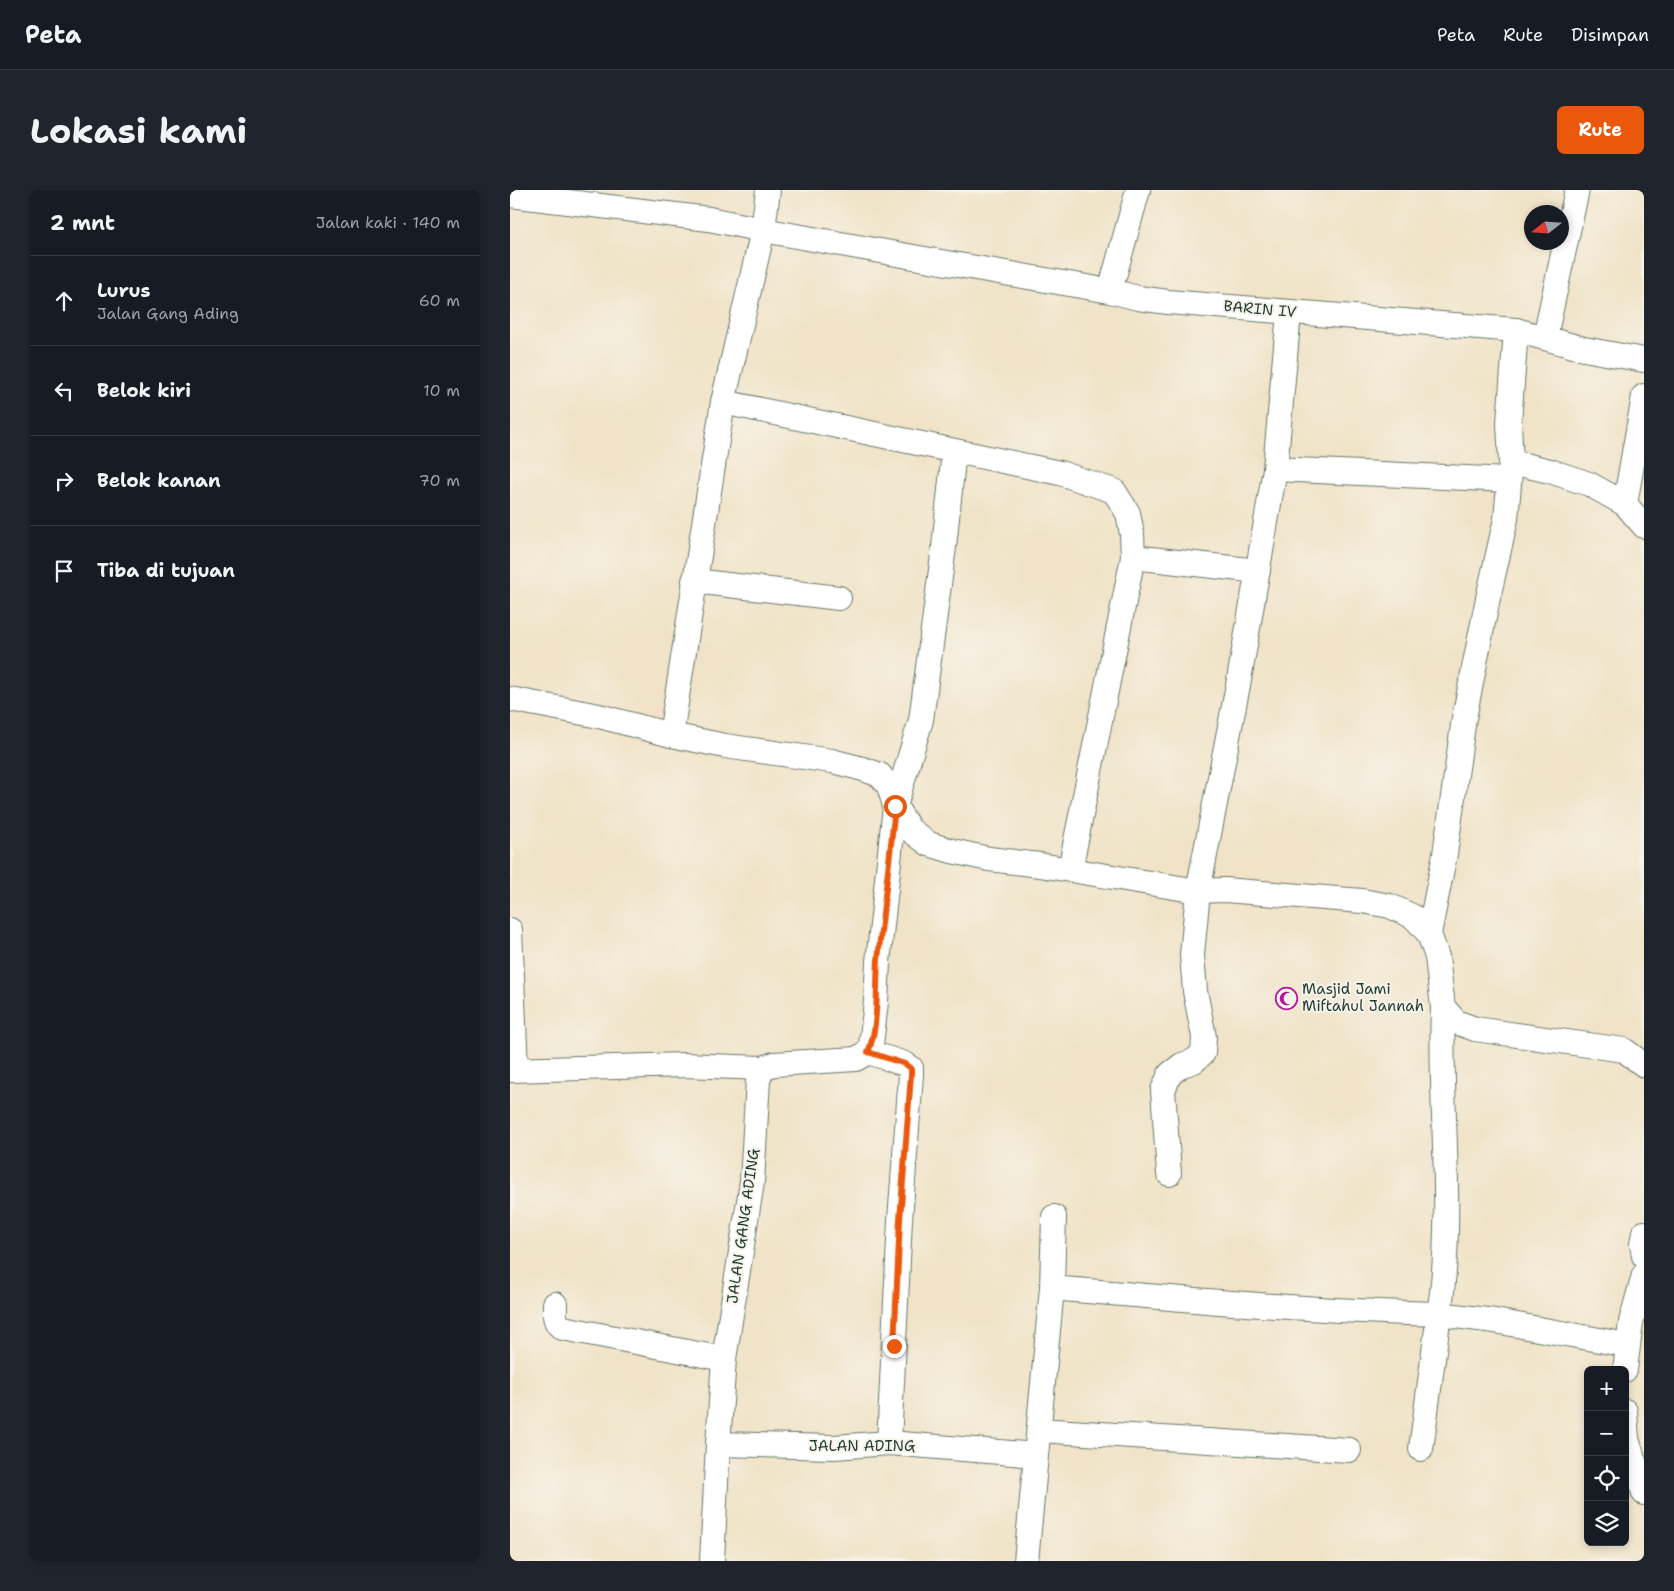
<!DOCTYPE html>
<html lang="id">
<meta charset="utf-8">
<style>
body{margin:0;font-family:"Shantell Sans",sans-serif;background:#20242c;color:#f1f3f6}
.controls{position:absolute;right:15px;bottom:15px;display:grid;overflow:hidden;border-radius:8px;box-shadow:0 2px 8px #0003}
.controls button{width:45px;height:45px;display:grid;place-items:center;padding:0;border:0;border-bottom:1px solid #363941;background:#171b24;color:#f1f3f6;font:25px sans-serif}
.compass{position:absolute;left:1014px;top:15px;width:45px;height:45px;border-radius:50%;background:#171b24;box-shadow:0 2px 8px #0003;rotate:253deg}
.stop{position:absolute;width:15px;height:15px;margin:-11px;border:4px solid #ea580c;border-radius:50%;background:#fff}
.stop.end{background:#ea580c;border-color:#fff;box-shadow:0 1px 5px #0008}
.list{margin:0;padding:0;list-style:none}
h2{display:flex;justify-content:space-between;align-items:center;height:65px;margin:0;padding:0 20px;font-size:21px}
h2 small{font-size:16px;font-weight:400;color:#9ea1a6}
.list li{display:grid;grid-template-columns:32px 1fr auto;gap:15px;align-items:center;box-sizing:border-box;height:90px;padding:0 20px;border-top:1px solid #363941}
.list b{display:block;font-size:19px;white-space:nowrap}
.list p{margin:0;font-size:16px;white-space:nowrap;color:#9ea1a6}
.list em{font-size:16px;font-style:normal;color:#9ea1a6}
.icon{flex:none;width:28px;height:28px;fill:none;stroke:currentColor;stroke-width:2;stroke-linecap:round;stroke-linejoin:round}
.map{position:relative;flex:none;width:1134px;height:1371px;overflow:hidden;border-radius:8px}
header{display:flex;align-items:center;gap:30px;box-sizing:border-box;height:70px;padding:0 25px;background:#171b24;border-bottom:1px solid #363941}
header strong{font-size:24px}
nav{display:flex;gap:28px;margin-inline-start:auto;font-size:18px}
.intro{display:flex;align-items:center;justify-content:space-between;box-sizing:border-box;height:120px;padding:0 30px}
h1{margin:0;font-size:35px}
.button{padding:12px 22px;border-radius:8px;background:#ea580c;color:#fff;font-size:18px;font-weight:700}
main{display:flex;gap:30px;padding:0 30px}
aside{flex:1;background:#171b24;border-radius:8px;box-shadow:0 2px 8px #0003}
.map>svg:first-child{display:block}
</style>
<header>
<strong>Peta</strong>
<nav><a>Peta</a><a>Rute</a><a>Disimpan</a></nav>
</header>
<div class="intro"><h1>Lokasi kami</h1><a class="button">Rute</a></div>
<main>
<aside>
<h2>2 mnt<small>Jalan kaki · 140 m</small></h2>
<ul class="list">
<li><svg class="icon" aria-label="ahead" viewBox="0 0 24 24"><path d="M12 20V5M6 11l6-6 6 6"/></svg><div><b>Lurus</b><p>Jalan Gang Ading</p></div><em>60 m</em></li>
<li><svg class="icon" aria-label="left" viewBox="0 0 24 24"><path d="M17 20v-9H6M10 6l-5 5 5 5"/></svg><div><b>Belok kiri</b></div><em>10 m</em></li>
<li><svg class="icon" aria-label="right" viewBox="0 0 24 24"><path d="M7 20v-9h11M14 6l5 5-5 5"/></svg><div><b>Belok kanan</b></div><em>70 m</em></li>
<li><svg class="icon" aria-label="arrive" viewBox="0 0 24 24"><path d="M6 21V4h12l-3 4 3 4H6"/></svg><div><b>Tiba di tujuan</b></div></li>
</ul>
</aside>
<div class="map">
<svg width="1134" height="1371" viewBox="0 0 1134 1371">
<rect width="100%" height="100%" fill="#f7f3e8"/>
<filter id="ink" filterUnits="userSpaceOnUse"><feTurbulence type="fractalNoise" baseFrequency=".02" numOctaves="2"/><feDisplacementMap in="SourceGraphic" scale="10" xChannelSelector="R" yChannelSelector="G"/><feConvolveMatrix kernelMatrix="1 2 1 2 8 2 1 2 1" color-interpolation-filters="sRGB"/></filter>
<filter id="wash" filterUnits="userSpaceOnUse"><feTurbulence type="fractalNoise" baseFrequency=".0096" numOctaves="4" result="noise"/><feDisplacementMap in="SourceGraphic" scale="20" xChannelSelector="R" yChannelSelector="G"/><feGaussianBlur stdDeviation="1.12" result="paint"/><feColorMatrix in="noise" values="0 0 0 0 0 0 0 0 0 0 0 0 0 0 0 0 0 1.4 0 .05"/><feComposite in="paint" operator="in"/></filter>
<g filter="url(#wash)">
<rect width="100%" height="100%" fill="#f0e3c7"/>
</g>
<g filter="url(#ink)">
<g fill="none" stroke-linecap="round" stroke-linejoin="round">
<defs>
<g id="street">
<path d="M258 0 253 40 437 73 600 101"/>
<path d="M628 0 600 101 628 108 658 112 1006 140 1074 159 1134 170"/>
<path d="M0 5 199 29 253 40 213 212 161 545"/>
<path d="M1035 147 1067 0"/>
<path d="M213 212 550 283 604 301 618 323 622 344 623 367 560 680"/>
<path d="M1001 272 1040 281 1079 294 1115 314 1134 336"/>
<path d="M765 279 999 290"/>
<path d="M1115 314 1134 206"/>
<path d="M623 367 748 381"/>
<path d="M184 391 329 408"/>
<path d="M0 509 89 526 161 545 215 556 322 571 353 579 370 585 379 596 385 616 400 640 419 654 442 661 479 669 530 675 688 701 715 700 852 711 880 716 904 727 919 744 927 767 933 817 946 832 965 839 1114 860 1134 875"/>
<path d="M0 740 6 880"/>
<path d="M919 744 935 664 954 528 978 408 996 329 1001 272 999 233 1006 140"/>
<path d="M358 862 395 874 401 878V885L390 1030 379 1253"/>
<path d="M0 880 175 875 253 878"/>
<path d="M659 984 653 900 660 884 672 875 684 871 693 863 694 847 685 801 682 765 688 701 729 490 765 279 779 122"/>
<path d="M1134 1043 1132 1054 1134 1066"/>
<path d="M542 1098C671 1109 800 1121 929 1124 945 1023 929 920 933 817"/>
<path d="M45 1114C45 1123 43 1133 53 1138L214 1169"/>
<path d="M1115 1180 1121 1132 1134 1085"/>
<path d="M1115 1221 1117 1249 1134 1303"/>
<path d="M529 1240 839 1260"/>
<path d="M208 1254 324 1257 379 1253 526 1265"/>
<path d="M911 1259 929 1124 985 1131 1117 1155"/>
<path d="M202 1371 208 1254 214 1169 242 992 248 890 253 878 264 874 346 869 358 862 361 855 366 812 368 772 385 616 411 530 434 357 444 261"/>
<path d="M516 1371 542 1098 544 1027"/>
</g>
</defs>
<use href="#street" stroke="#687767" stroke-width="26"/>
<use href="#street" stroke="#fff" stroke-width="24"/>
</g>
</g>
<g fill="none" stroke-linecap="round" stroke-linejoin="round" filter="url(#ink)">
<path stroke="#ea580c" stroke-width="6" d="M384 1156 390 1030 401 885V878L395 874 358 862C369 838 366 797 368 770 373 719 380 668 385 616"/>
</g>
<defs>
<symbol id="mosque-ring" viewBox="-11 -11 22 22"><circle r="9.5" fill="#f7f3e8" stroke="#b5179e" stroke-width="1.5"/><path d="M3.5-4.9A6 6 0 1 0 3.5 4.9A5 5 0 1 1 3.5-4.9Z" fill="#b5179e"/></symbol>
</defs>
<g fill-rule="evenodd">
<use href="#mosque-ring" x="764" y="796" width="25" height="25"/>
</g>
<g text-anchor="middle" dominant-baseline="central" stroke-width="4" stroke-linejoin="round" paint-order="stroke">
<g font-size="15" fill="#1f3d34" stroke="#f7f3e8">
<text transform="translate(750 119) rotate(5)">BARIN IV</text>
<text transform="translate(233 1036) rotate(-82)">JALAN GANG ADING</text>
<text x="352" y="1256">JALAN ADING</text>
</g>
<g font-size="15" fill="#1f3d34" stroke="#f7f3e8" text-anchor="start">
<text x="792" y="799">Masjid Jami<tspan x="792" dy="17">Miftahul Jannah</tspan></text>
</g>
</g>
</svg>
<div class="controls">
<button>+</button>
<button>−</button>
<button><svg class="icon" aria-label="locate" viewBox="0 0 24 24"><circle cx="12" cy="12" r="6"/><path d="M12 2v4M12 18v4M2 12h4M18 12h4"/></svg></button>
<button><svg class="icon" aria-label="layers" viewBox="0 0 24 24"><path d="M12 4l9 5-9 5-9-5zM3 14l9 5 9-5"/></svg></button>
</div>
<svg class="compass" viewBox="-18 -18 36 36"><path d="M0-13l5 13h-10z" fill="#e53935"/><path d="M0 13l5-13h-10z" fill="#9ea1a6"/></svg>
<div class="stop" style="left:385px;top:616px"></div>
<div class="stop end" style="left:384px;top:1156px"></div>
</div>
</main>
